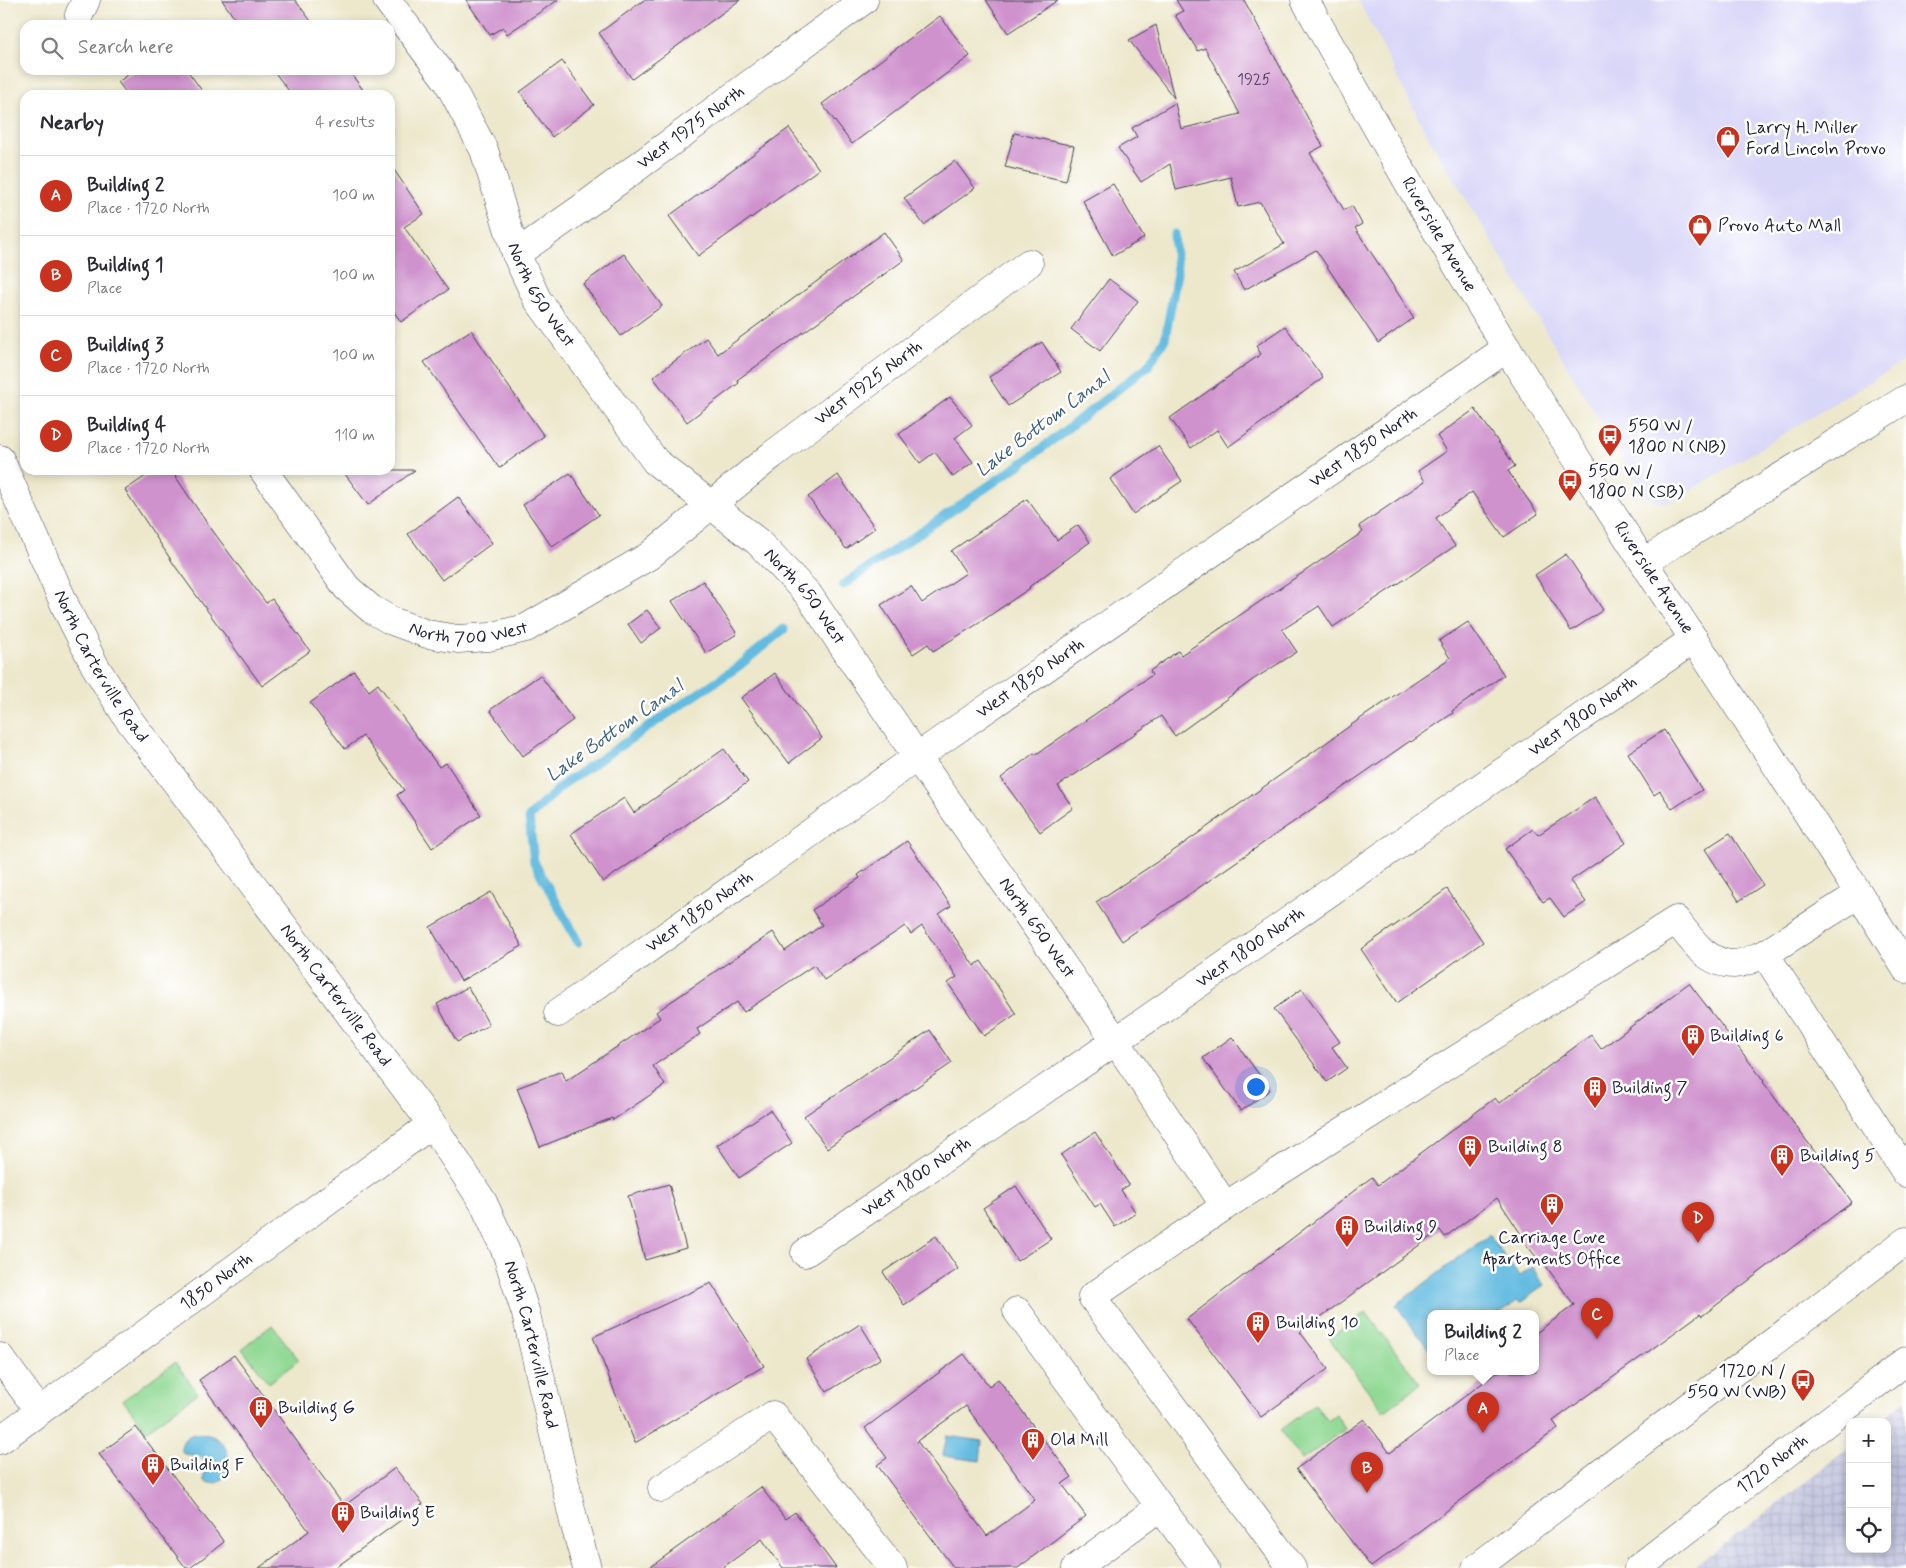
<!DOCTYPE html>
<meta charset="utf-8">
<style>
body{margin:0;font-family:Mynerve,sans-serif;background:#f7f7f7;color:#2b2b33}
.controls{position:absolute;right:15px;bottom:15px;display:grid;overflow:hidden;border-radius:10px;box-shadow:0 2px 8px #0003}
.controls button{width:45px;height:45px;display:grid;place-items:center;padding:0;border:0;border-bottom:1px solid #e1e1e2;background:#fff;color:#2b2b33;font:25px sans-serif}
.you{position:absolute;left:1255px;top:1086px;width:18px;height:18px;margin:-12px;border:4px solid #fff;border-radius:50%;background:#1a73e8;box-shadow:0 0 0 8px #1a73e833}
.badge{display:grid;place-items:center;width:32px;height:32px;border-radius:50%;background:#c8321e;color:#fff;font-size:16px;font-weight:700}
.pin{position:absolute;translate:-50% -41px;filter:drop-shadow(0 1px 2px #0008)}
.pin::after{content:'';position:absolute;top:26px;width:18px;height:15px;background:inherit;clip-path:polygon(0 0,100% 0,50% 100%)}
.popup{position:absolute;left:1427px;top:1310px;width:112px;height:65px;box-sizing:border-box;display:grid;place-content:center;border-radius:10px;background:#fff;filter:drop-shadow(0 1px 4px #0005);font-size:16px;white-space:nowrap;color:#7c7c81}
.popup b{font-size:19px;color:#2b2b33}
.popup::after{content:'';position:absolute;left:50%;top:100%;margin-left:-10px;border:10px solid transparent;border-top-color:#fff}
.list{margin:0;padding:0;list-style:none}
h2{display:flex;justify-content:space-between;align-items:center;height:65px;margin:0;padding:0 20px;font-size:21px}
h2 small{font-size:16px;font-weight:400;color:#7c7c81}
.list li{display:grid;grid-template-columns:32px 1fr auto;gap:15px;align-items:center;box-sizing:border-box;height:80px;padding:0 20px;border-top:1px solid #e1e1e2}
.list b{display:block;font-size:19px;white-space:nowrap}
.list p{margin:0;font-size:16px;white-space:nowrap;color:#7c7c81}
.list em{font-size:16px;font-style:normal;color:#7c7c81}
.icon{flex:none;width:28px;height:28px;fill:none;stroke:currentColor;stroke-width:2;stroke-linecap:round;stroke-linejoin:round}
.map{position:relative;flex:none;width:1906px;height:1568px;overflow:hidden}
.search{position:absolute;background:#fff;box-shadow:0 2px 8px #0003;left:20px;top:20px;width:375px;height:55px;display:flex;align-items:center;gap:12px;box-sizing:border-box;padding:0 18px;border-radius:15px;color:#7c7c81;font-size:19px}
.panel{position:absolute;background:#fff;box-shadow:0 2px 8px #0003;left:20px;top:90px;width:375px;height:385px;border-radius:15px}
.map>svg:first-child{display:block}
</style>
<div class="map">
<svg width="1906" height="1568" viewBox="0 0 1906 1568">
<defs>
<pattern id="industrial-grid" width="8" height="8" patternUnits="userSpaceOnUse" patternTransform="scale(1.25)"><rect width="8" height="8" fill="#c0c2dd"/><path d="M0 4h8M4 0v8" fill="none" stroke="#a5a6bf"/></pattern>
</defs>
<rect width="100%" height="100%" fill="#fff"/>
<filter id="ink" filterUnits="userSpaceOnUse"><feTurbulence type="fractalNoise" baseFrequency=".02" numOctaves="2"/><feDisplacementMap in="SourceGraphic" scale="10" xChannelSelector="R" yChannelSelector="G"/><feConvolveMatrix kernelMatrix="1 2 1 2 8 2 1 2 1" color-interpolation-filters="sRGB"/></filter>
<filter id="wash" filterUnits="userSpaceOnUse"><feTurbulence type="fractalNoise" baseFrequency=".0096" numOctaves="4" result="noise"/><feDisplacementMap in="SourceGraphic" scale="20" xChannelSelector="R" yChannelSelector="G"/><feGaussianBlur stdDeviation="1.12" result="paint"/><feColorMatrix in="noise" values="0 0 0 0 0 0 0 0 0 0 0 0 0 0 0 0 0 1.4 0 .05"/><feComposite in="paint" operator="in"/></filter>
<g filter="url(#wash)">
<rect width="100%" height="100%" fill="#ede8cc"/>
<path fill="#d9d7f8" d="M1358 0H1906V360L1676 499 1666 503 1655 501 1645 495 1426 133Z"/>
<path fill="url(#industrial-grid)" d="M1906 1400V1568H1693L1850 1448V1549H1887V1422H1880Z"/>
<g fill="#91d994" stroke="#5a7e68">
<path d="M1366 1312 1420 1384 1384 1412 1329 1338Z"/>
<path d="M272 1325 299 1360 269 1383 242 1349Z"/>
<path d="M175 1362 198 1393 146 1431 123 1400Z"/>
<path d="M1315 1404 1328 1421 1336 1415 1345 1429 1302 1460 1280 1430Z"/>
</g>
<g fill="#63bbe0" stroke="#426e8e">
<path d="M1489 1235 1519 1276 1533 1267 1545 1285 1520 1303 1517 1301 1500 1314H1430V1351L1396 1305Z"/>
<path d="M194 1434C244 1430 233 1496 204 1481 204 1459 210 1457 184 1454L181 1449C182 1440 186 1437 194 1434Z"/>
<path d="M947 1436 982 1441 980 1461 943 1456Z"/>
</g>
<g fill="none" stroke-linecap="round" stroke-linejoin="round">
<g stroke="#63bbe0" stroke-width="9">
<path d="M843 585 1028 459 1148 366 1165 339 1177 273 1174 234"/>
<path d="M578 942 534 862 529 817 565 783 739 666 784 629"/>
</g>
</g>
<g id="blocks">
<g fill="#cf92cd" fill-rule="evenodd">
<path d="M222 0H295L314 25H239Z"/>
<path d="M466 0H558L507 34 503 27 490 35Z"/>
<path d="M644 0H740L632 79 599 33Z"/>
<path d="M986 0H1058L1008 33Z"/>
<path d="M1176 0H1244L1323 146 1310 153 1344 210 1352 206 1362 224 1355 228 1414 318 1378 343 1316 250 1244 290 1234 272 1284 244 1260 202 1238 207 1231 177 1176 190 1170 164 1141 182 1118 148 1137 137 1132 128 1175 103 1181 129 1240 114 1205 48 1198 51 1175 15 1183 11Z"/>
<path d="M940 16 970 56 852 144 822 104Z"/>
<path d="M1156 25 1174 98 1129 40Z"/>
<path d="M562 61 594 105 552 137 520 92Z"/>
<path d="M135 70H187L205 95H128L118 82Z"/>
<path d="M273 70H348L367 95H292Z"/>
<path d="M789 128 819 169 698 256 669 216Z"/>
<path d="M1014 133 1074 146 1066 181 1005 167Z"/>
<path d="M955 161 975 188 924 225 904 198Z"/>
<path d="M390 164 424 214 404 227 448 290 401 322 390 306Z"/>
<path d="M1113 184 1144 238 1113 256 1083 201Z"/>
<path d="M884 232 904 260 737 380 739 383 687 422 653 377 706 338 718 354Z"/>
<path d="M624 254 662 306 621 336 583 284Z"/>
<path d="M1109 279 1138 301 1100 351 1071 329Z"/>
<path d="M1285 326 1323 378 1228 447 1217 430 1191 448 1170 418 1261 354 1256 346Z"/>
<path d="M471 330 500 373H499L544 436 499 468 424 362Z"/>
<path d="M1042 342 1061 372 1008 406 989 377Z"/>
<path d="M950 397 972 425 955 438 973 462 953 477 935 452 920 463 899 434Z"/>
<path d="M1475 409 1515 466 1508 471 1538 514 1504 537 1472 492 1436 518 1455 546 1333 627 1319 606 1282 630 1297 652 1254 679 1175 736 1161 716 1058 786 1073 808 1040 832 1001 778 1034 753 1035 755 1152 675 1150 671 1178 651 1181 655 1363 532 1359 526 1425 481 1418 471 1447 451 1437 436Z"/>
<path d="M1158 446 1182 481 1133 514 1110 479Z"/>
<path d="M155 470H171L207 523 266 603 272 599 310 651 262 686 175 566 125 490Z"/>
<path d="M342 470H415L368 505Z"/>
<path d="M570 473 599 515 552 547 523 505Z"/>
<path d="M838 475 875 528 846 549 808 497Z"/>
<path d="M458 497 492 543 442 580 408 534Z"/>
<path d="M1027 499 1057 540 1078 525 1090 542 1029 587 1030 588 976 625 933 651 928 644 913 654 881 605 911 586 922 603 966 573 951 551Z"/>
<path d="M1566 554 1603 610 1571 631 1535 575Z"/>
<path d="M703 581 737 634 706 653 672 601Z"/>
<path d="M647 610 661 628 641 643 628 624Z"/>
<path d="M1468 622 1504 675 1452 711 1453 713 1411 742 1410 741 1122 941 1096 902 1169 854 1354 723 1450 658 1439 641Z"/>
<path d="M354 671 369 691 378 684 439 767 446 763 481 815 432 848 397 795 404 790 363 736 345 749 310 703Z"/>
<path d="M775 673 822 738 789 763 741 698Z"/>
<path d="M540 675 573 720 523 756 490 710Z"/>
<path d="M1664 730 1702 790 1672 809 1660 791 1654 795 1628 753Z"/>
<path d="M724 749 748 782 603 882 571 834 624 798 634 813Z"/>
<path d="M1595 797 1626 843 1570 881 1586 902 1564 917 1550 898 1543 902 1505 849 1533 829 1538 835Z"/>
<path d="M1730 833 1763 885 1739 901 1705 849Z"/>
<path d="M907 841 951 906 939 914 974 966 981 961 1016 1014 984 1036 948 983 957 977 922 926 911 934 905 926 824 980 814 965 744 1012 737 1002 697 1029 700 1034 653 1066 665 1085 613 1120 612 1118 540 1147 517 1088 562 1071 566 1081 660 1018 656 1012 773 932 785 951 822 925 812 910 860 878 858 875Z"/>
<path d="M1447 889 1483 942 1397 1003 1361 949Z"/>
<path d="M491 892 522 946 461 981 430 927Z"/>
<path d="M1689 983 1764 1081 1763 1082 1852 1202 1702 1316 1700 1314 1553 1421 1558 1428 1371 1567 1296 1469 1364 1419 1390 1453 1497 1372H1536V1333L1574 1305 1543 1262 1541 1263 1520 1237 1521 1234 1497 1198 1445 1237 1440 1230 1300 1332 1328 1369 1261 1417 1187 1319 1372 1177 1378 1185 1495 1098 1499 1103 1591 1035 1601 1049Z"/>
<path d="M468 987 489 1025 457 1042 437 1004Z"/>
<path d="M1302 989 1340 1042 1332 1047 1347 1068 1327 1082 1274 1009Z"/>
<path d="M930 1030 952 1063 827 1148 804 1116Z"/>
<path d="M1232 1037 1270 1090 1241 1111 1203 1058Z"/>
<path d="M770 1110 792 1143 739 1178 717 1145Z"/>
<path d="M1095 1132 1129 1185 1121 1190 1136 1213 1115 1227 1100 1204 1095 1207 1061 1155Z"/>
<path d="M669 1184 686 1248 645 1260 628 1196Z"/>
<path d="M1016 1186 1051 1239 1017 1261 983 1208Z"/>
<path d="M936 1236 958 1269 904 1305 883 1272Z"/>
<path d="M711 1283 764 1366 635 1443 593 1337Z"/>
<path d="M860 1324 881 1358 827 1392 806 1359Z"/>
<path d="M964 1354 989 1386 998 1379 1072 1477 1062 1484 1086 1516 1018 1568H954L877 1465 887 1458 865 1428ZM966 1406 1035 1500 987 1536 917 1441Z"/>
<path d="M234 1355 344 1506 395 1468 423 1504 335 1568H259L309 1531 199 1380Z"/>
<path d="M136 1427 224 1542 190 1568H186L99 1454Z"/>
<path d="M761 1487 785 1519 795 1512 836 1568H783L762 1539 722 1568H649Z"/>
</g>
</g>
</g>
<g filter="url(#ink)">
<use href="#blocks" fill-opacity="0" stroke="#404051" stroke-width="1"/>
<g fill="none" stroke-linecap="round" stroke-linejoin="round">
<defs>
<g id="minor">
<path id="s1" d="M387 0 448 82 484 150 516 254 537 299 655 461 758 542 808 594 917 757 1116 1041 1225 1206"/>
<path id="s2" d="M1305 0C1370 117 1436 233 1506 347 1636 557 1777 760 1906 969"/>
<path d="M79 15 86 0"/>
<path id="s3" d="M516 254 579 210 864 0"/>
<path id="s4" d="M0 459 68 612 95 666 127 717 432 1124 483 1202 506 1252 526 1314 574 1522 587 1568"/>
<path id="s5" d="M263 470 347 588 371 609 392 621 427 634 458 639 489 637 526 628 649 556 772 455 1029 263"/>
<path d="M1644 562 1906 399"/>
<path d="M1765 954 1859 894"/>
<path id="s6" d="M558 1013 917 757 1507 348"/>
<path id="s7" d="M805 1253 1116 1041 1694 639"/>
<path d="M1017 1311 1205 1568"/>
<path d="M0 1357 39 1411"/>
<path id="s8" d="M0 1440 432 1124"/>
<path d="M662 1488 773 1415 893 1568"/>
<path d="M1076 1568 1160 1507"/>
<path d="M1292 1568 1092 1297 1225 1206 1676 920C1691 939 1706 964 1734 964 1743 964 1756 957 1765 954L1906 1173"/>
<path d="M1476 1568 1906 1241"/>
<path id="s9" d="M1638 1568 1906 1361"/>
</g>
</defs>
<use href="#minor" stroke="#404051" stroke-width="29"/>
<use href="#minor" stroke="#fff" stroke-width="28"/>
</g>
</g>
<defs>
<symbol id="shop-pin" viewBox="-11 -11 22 30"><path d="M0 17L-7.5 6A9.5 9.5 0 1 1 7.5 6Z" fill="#c8321e" stroke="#fff"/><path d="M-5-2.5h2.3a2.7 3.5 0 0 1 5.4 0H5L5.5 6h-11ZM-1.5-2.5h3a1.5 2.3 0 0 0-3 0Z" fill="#fff"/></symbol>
<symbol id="bus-pin" viewBox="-11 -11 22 30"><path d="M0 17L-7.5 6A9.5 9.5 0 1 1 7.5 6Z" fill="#c8321e" stroke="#fff"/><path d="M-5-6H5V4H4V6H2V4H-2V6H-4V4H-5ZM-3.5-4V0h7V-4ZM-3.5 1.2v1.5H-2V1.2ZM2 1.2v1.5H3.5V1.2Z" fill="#fff"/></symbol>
<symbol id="building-pin" viewBox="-11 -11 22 30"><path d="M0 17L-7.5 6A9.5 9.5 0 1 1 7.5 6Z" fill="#c8321e" stroke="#fff"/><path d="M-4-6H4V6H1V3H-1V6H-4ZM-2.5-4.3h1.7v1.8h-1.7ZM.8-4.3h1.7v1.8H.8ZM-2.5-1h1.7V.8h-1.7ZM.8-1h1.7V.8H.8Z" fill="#fff"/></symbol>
</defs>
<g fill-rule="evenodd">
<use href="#shop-pin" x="1714" y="124" width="28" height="38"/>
<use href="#shop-pin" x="1686" y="212" width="28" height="38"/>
<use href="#bus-pin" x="1596" y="422" width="28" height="38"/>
<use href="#bus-pin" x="1556" y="467" width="28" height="38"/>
<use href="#building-pin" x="1679" y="1022" width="28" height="38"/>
<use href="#building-pin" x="1581" y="1074" width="28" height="38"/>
<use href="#building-pin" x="1456" y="1133" width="28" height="38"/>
<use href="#building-pin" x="1768" y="1142" width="28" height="38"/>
<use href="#building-pin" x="1538" y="1191" width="28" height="38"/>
<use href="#building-pin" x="1333" y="1213" width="28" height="38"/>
<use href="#building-pin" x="1244" y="1309" width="28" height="38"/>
<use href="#bus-pin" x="1789" y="1367" width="28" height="38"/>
<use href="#building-pin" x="247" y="1394" width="28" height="38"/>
<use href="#building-pin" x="1019" y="1426" width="28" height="38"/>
<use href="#building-pin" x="139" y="1451" width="28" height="38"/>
<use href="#building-pin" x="329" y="1499" width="28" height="38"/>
</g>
<g text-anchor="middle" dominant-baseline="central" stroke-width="5" stroke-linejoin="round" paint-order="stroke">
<g font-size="15" fill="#4d3e60">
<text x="1254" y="80">1925</text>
</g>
<g font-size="18" fill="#22223b" stroke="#fff">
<text stroke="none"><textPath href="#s3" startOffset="216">West 1975 North</textPath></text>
<text stroke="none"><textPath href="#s2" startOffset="270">Riverside Avenue</textPath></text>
<text stroke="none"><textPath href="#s1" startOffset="336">North 650 West</textPath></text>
<text stroke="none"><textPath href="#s5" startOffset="761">West 1925 North</textPath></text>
<text stroke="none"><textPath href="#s6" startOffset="984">West 1850 North</textPath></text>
<text stroke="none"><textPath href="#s2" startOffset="675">Riverside Avenue</textPath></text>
<text stroke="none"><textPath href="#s1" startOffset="741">North 650 West</textPath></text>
<text stroke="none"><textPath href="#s5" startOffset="280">North 700 West</textPath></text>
<text stroke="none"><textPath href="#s4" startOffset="231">North Carterville Road</textPath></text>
<text stroke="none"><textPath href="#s6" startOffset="579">West 1850 North</textPath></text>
<text stroke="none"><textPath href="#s7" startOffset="945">West 1800 North</textPath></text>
<text stroke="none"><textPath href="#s6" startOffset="174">West 1850 North</textPath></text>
<text stroke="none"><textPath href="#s1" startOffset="1146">North 650 West</textPath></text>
<text stroke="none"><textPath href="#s7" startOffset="540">West 1800 North</textPath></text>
<text stroke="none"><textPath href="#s4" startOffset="636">North Carterville Road</textPath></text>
<text stroke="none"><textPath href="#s7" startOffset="135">West 1800 North</textPath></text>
<text stroke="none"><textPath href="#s8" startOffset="268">1850 North</textPath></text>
<text stroke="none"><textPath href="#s4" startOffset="1041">North Carterville Road</textPath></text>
<text stroke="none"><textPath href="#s9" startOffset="170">1720 North</textPath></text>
</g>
<g font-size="18" fill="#22223b" stroke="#fff" text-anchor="start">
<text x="1746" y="128">Larry H. Miller<tspan x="1746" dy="21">Ford Lincoln Provo</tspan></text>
<text x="1718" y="226">Provo Auto Mall</text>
<text x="1628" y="426">550 W /<tspan x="1628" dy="21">1800 N (NB)</tspan></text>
<text x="1588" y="471">550 W /<tspan x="1588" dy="21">1800 N (SB)</tspan></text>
<text x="1710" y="1036">Building 6</text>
<text x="1612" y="1088">Building 7</text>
<text x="1488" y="1147">Building 8</text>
<text x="1800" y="1156">Building 5</text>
<text x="1364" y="1227">Building 9</text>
<text x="1552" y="1238" text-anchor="middle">Carriage Cove<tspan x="1552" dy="21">Apartments Office</tspan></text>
<text x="1276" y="1323">Building 10</text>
<text x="1786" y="1371" text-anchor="end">1720 N /<tspan x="1786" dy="21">550 W (WB)</tspan></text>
<text x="278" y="1408">Building G</text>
<text x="1050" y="1440">Old Mill</text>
<text x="170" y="1465">Building F</text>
<text x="360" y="1513">Building E</text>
</g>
<g font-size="19" font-style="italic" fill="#3c5f7d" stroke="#fff">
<text transform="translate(1043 424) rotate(-37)">Lake Bottom Canal</text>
<text transform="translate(615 731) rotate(-35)">Lake Bottom Canal</text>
</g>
</g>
</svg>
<div class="controls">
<button>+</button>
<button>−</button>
<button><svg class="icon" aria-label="locate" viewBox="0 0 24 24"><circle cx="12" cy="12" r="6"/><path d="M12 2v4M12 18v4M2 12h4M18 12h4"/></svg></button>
</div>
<div class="you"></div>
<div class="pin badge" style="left:1483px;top:1433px">A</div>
<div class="popup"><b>Building 2</b>Place</div>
<div class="pin badge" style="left:1367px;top:1493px">B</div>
<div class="pin badge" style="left:1597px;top:1339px">C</div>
<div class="pin badge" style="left:1698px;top:1243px">D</div>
<div class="search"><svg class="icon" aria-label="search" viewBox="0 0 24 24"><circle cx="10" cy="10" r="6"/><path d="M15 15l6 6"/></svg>Search here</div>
<section class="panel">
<h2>Nearby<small>4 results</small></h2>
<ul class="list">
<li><span class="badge">A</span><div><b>Building 2</b><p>Place · 1720 North</p></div><em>100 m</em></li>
<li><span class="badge">B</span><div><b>Building 1</b><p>Place</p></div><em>100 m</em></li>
<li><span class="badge">C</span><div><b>Building 3</b><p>Place · 1720 North</p></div><em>100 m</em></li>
<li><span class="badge">D</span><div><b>Building 4</b><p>Place · 1720 North</p></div><em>110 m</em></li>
</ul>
</section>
</div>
